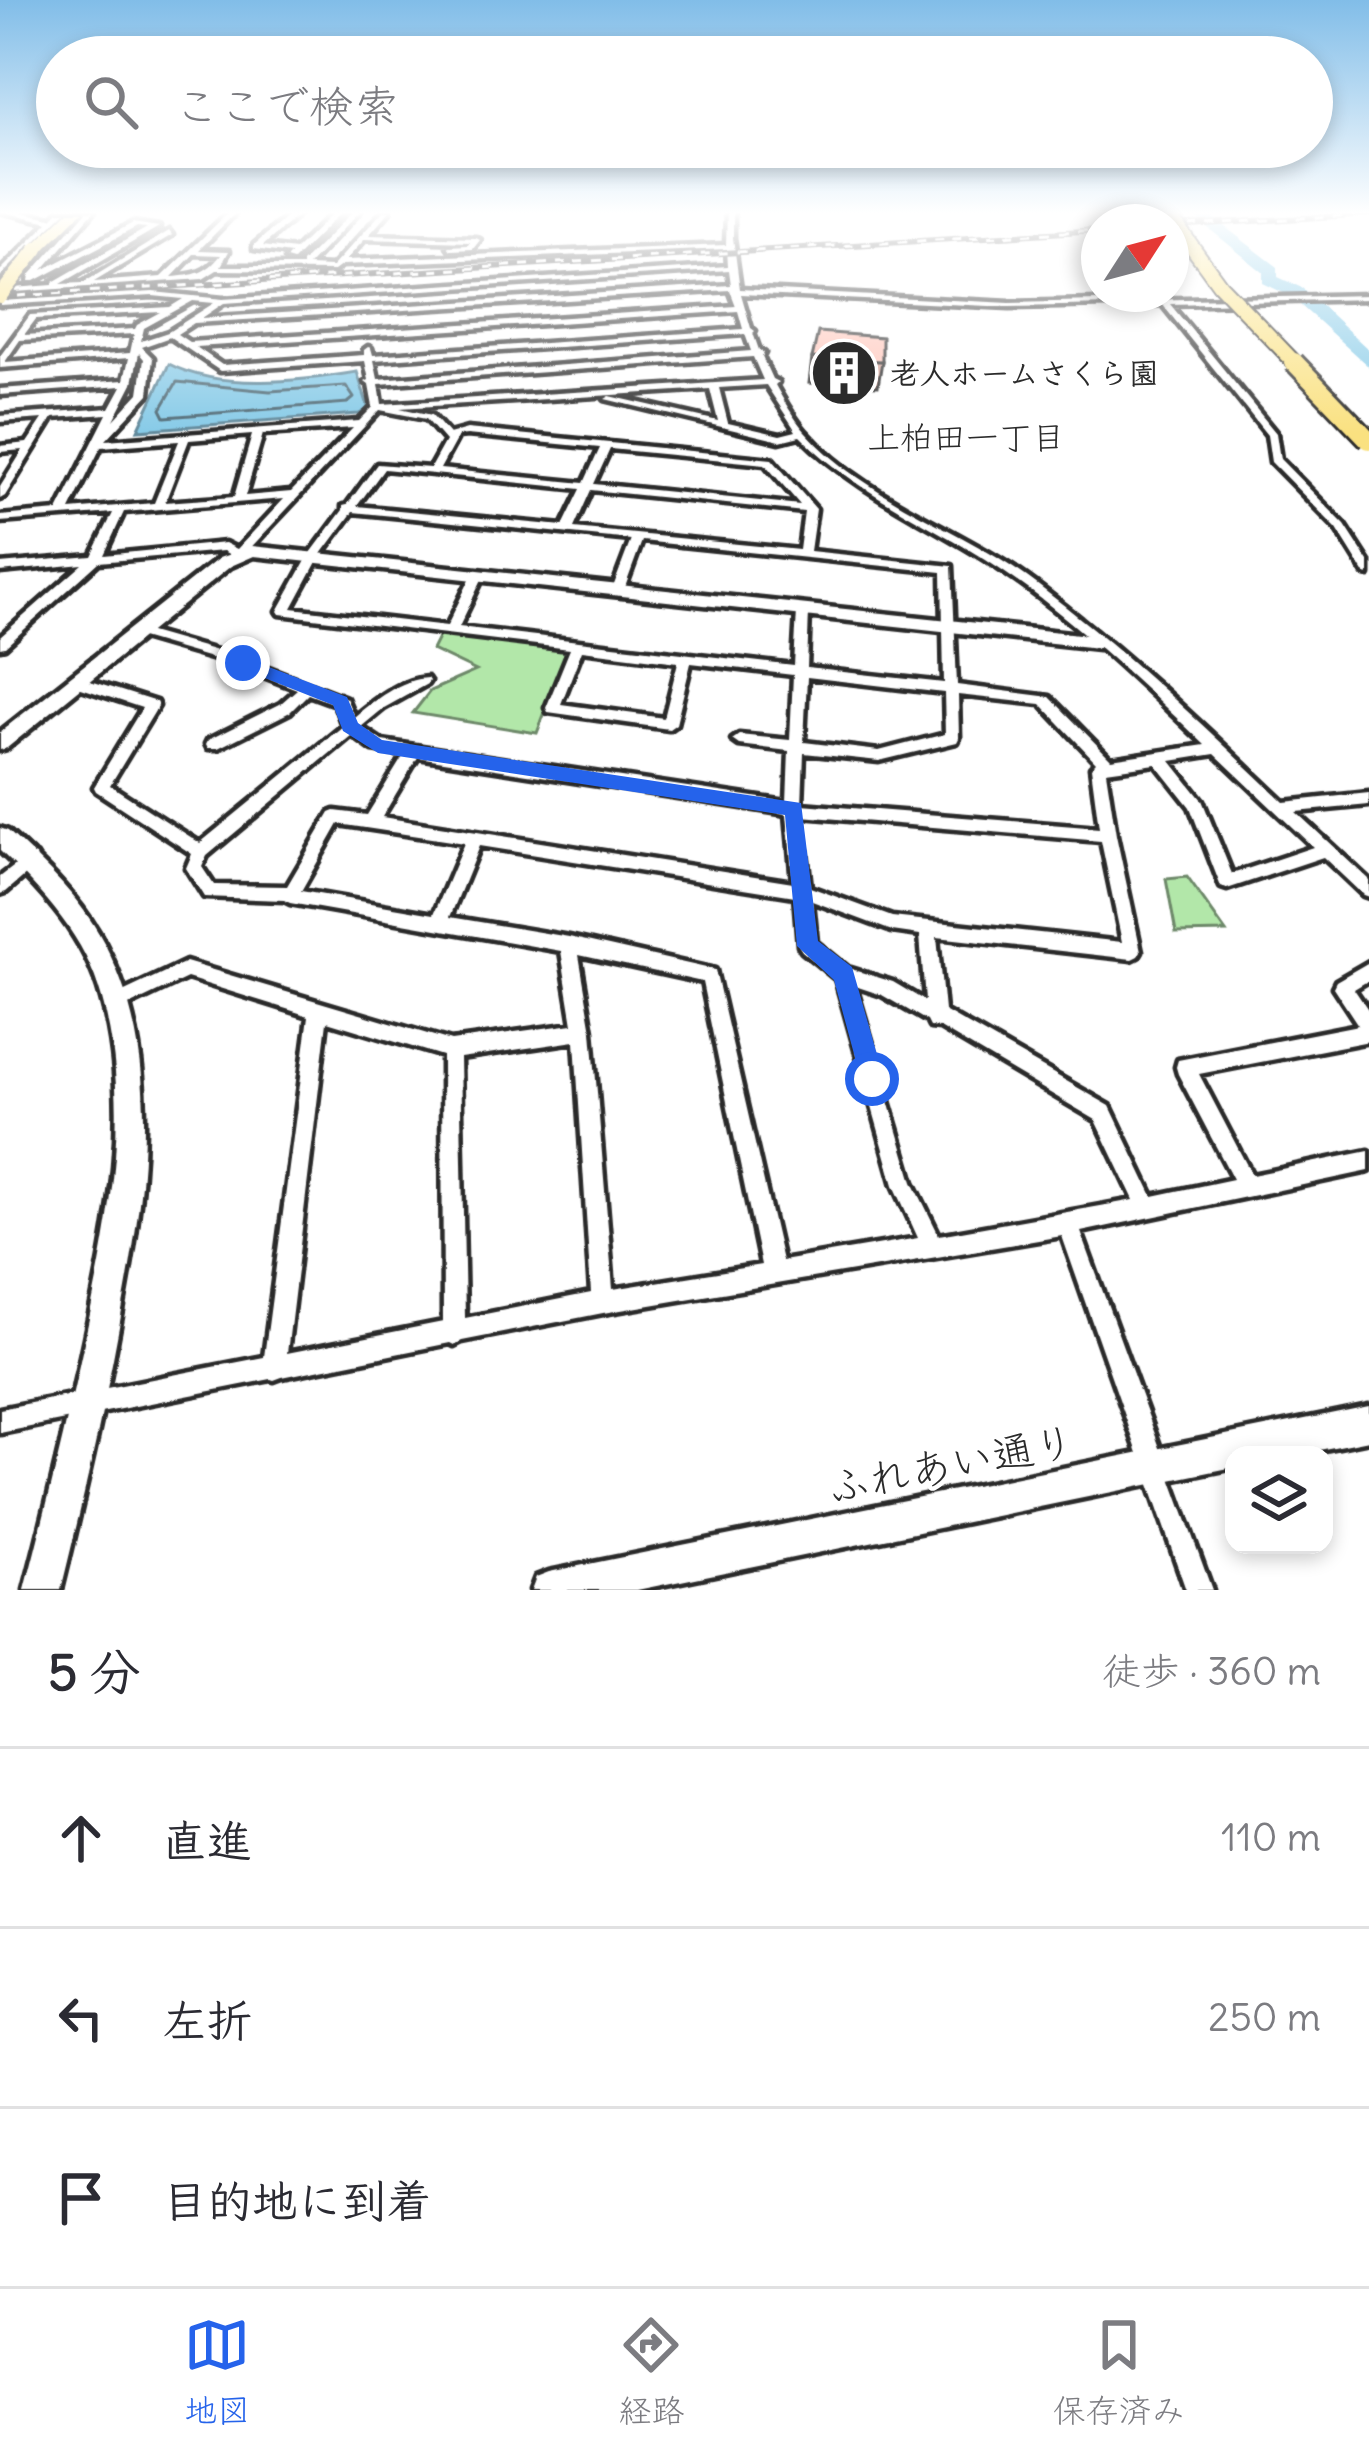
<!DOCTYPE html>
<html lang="ja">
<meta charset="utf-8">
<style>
body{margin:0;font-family:Delius,"Klee One",sans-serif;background:#f7f7f7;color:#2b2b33}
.controls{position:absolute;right:36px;bottom:36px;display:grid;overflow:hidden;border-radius:24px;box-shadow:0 6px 18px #0003}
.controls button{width:108px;height:108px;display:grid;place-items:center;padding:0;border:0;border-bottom:3px solid #e1e1e2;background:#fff;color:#2b2b33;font:60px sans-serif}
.compass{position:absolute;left:1081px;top:204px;width:108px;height:108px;border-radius:50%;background:#fff;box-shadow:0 6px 18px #0003;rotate:54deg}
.stop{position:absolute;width:36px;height:36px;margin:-27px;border:9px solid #2563eb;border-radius:50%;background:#fff}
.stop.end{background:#2563eb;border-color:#fff;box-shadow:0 3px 12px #0008}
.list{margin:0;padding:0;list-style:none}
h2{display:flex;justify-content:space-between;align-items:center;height:156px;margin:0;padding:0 48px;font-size:51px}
h2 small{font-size:39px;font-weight:400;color:#7c7c81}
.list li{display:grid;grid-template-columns:78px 1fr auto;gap:36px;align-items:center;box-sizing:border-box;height:180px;padding:0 48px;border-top:3px solid #e1e1e2}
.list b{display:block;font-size:45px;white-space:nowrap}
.list em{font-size:39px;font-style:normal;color:#7c7c81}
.icon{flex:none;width:66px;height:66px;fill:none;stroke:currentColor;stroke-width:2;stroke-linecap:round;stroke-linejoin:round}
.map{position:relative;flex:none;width:1369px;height:1590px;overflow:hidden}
.search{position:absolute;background:#fff;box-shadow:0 6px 18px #0003;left:36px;right:36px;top:36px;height:132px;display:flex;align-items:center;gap:30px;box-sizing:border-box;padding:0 42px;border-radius:66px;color:#7c7c81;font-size:45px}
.sheet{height:696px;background:#fff}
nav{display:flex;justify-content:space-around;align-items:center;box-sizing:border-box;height:168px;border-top:3px solid #e1e1e2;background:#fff;font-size:33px;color:#7c7c81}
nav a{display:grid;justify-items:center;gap:6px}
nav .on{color:#2563eb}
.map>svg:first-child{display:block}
</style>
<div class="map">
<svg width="1369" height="1590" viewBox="0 0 1369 1590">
<rect width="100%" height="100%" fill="#fff"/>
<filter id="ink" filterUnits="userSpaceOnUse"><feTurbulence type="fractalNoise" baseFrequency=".00833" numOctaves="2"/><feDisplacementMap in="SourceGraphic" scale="24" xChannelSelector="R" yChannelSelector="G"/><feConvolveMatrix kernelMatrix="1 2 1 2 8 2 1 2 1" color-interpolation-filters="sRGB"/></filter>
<g filter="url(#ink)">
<g fill="#b2e7a9" stroke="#6e896a" stroke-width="3">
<path d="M442 630 563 645 569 650 537 733 413 713 430 691 476 671 432 650Z"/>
<path d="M1187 877 1226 932 1176 933 1166 879Z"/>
</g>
<path fill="#86cae7" stroke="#628a9c" stroke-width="3" d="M169 364C220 391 302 381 357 372L369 409 359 414 138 430Z"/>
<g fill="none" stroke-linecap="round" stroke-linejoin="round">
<path stroke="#4f6b76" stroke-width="3" d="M177 382 270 391 346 386 354 398 348 403 165 417 161 409Z"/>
<path fill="#86cae7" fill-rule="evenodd" d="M1187 211H1204L1278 267V277L1302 288 1369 350V367L1290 296 1263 283V272Z"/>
<defs>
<g id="street">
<path d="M0 211H16L52 218 59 211H66L0 277V271L49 222Z"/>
<path d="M87 211H94L43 270 133 223 159 227 61 284 83 283 169 231 172 235 94 282 162 277 230 211H237L199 250 229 251 221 266H302V263L353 211H360L308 266 332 267 383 211H390L369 235 476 238 480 240 473 249 451 250 448 246 468 245 470 242 365 239 346 260 726 245 727 211H733V238L740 289 1010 303 1369 295V299L1170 304 1276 433 1280 459 1345 525 1369 562V575L1365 574 1337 529 1271 462 1267 435 1162 304 1010 307 741 294 751 328 755 331 753 333 759 350 764 353 762 357 772 379 778 382 775 385C784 401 793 417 805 431 866 500 962 528 1035 583 1123 649 1204 726 1284 802L1369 793V805L1296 812 1369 880V897L1363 895 1323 857 1227 889 1221 887 1219 882 1190 807 1156 764 1106 771 1116 835 1141 951 1138 956 1132 959 937 937 944 1011 1110 1106 1153 1196 1233 1179 1178 1074 1176 1067 1178 1060 1358 1025 1333 987 1336 981 1369 962V980L1354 989 1369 1011V1041L1199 1074 1252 1175 1369 1151V1171L1081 1232 1212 1590H1186L1062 1236 603 1313 462 1341 454 1345 450 1343 282 1377 274 1380 271 1379 0 1433V1409L264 1357 309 1016 187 978 118 1011 112 1009 109 1003 112 997 186 962 451 1041 573 1024 561 951 290 903 284 900 204 897 186 868 192 854 96 791 94 787 142 708 69 684 67 681 69 678 74 676 156 702 158 706 110 785 200 843 343 726 335 704 308 694 290 712 218 748H208L206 744 208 740 280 704 297 689 238 666 131 635V629L136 628 248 660 346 698 354 717C373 701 401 679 427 678L429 681 427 684 384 708 361 727 382 741 787 802 789 751 739 745 732 740 739 735 790 740 793 675 691 663 676 724 669 729 548 712 546 708 570 649 280 614 278 611 308 557 343 510V506L347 505 377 464 430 468 445 441 426 419 380 410 242 557H234L223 551 99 562 5 647 0 648V637L83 564 0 572V564L92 556 113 513 0 522V516L58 511 107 414 53 418 5 496 0 499V487L23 450 0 452V446L27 443 43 419 0 422V416L110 408 122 386 0 395V389L124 380 129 358 0 368V356L30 315 170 307 183 299 153 296 0 305V301L153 292 223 299 728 266 727 249 342 265 334 271 217 270 203 279 0 293V289L53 285V282L147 228 137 227 35 281H29L30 275ZM194 254 221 255C206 274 195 275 172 277ZM729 270 731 285 202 318 224 303ZM730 290 736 306 189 342 177 334 194 323ZM193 301 214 303 168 332 141 341 144 328ZM738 311 743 329 373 355 371 348 368 347 364 350V355L222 365 196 347ZM161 312 137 325 135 329 24 335 36 319ZM134 334 130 353 5 362 20 340ZM745 334 751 351 378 379 374 360ZM170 337 220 371 365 361 369 380 365 382 369 385 373 407 359 421 106 440 149 394 153 358 142 347ZM139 353 144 359 139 393 114 420 133 383ZM753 357 763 380 382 404 379 384ZM766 385 796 431 780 435 728 423 719 388ZM710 389 718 421 610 396 605 399 780 441 800 436C858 495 933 524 1001 570 1075 620 1141 684 1205 745L1111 759 1050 697 957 685 952 566 810 551 816 509 772 459 467 429 449 434 432 415 400 408ZM353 428 291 492 245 496 263 434ZM252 435 234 497 165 502 189 440ZM467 435 600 448 584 483 440 469 458 436ZM179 441 154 503 70 510 101 447ZM610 449 765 464 800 505 594 484ZM384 469 581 489 563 526 357 506ZM591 490 804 512 799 550 574 528ZM284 499 237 549 225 543 104 555 124 512ZM353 512 631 540 612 590 618 594 624 590 642 541 942 572 944 683 807 668 809 611 803 607 797 611 794 666 459 627 484 575 478 571 472 575 447 626 292 608 319 558ZM582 650 678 662 664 718 561 704ZM807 677 944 693 945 734 879 751 804 742ZM958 695 1041 704 1096 762 1091 767 1099 828 802 804 804 753 879 761 957 742 959 738ZM352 735 373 750 404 755 367 815 335 811 330 813 287 886 214 885 202 867 207 856ZM1215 754 1313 847 1232 874 1202 800 1171 761ZM418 757 787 814 793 882 382 817ZM802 816 1101 841 1122 942 892 917 810 887ZM339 824 464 843 434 914 301 891ZM479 846 795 896 799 946 802 951 836 979 894 1185 918 1238 782 1261 715 970 569 937 450 917ZM812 901 892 931 920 935 925 1001 893 982 848 968 816 942ZM579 955 702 982 761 1265 613 1289 592 1031ZM855 986 882 995 927 1021 930 1027 940 1028 1096 1120 1134 1200 939 1235 913 1182ZM327 1021 442 1056 443 1322 287 1353ZM575 1041 591 1293 465 1318 460 1058Z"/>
<path d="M294 211H302L263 246 295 250 335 211H342L293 261 286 259 291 254 254 249V245Z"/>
<path d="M30 854 36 856 38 861 36 866 6 892 0 894V877Z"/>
</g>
<g id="secondary">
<path d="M252 546 1098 636 1107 642 1098 648 254 556 231 566 7 748 0 750V732L219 558Z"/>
<path d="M0 828 8 831C41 862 75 892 98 932 169 1053 143 1202 118 1332 102 1419 82 1504 61 1590H25C47 1505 68 1419 86 1333 109 1224 133 1108 102 999 86 938 44 893 0 851Z"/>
<path d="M1369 1406V1440L1294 1455H1234V1467L637 1590H531L536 1577 549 1572Z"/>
</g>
<g id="highway">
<path d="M69 211H83L42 252H32V246Z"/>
<path d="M1146 211H1159L1165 222H1153Z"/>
</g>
</defs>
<use href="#street" stroke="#2b2b2b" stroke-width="9"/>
<use href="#secondary" stroke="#2b2b2b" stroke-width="9"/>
<use href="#highway" stroke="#2b2b2b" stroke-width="9"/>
<use href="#street" fill="#fff" fill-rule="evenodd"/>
<use href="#secondary" fill="#fff" fill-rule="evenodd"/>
<use href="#highway" fill="#fae180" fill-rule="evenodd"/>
<defs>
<g id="rail">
<path d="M1171 226 1369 214"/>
<path d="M0 297 1099 230"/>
</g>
</defs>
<use href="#rail" stroke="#2b2b2b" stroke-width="6"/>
<use href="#rail" stroke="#fff" stroke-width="3" stroke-dasharray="9" stroke-linecap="butt"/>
<defs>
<g id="highway-bridge-far1">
<path d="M1166 211 1220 285 1297 365"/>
<path d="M0 296 37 249"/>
</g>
<path id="highway-bridge" d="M1294 362 1369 440"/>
</defs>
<use href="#highway-bridge-far1" stroke="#2b2b2b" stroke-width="18" stroke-linecap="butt"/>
<use href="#highway-bridge" stroke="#2b2b2b" stroke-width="24" stroke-linecap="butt"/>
<use href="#highway-bridge-far1" stroke="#fae180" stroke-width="14"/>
<use href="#highway-bridge" stroke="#fae180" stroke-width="18"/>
</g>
<path fill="#dba99e" stroke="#2b2b2b" stroke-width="3" d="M812 358 882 361 878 386 809 383Z"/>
<path fill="#ffc4b8" stroke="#2b2b2b" stroke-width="3" d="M818 332 882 337V361L812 358Z"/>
</g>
<linearGradient id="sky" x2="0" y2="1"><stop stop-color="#81bde8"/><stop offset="0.49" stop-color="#fff"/><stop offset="1" stop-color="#fff" stop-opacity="0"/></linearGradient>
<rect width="1369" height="434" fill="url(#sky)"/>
<path fill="#2563eb" d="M243 657 347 697 358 723 382 740 801 803 818 941 852 967 884 1079 881 1087H863L834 980 797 946 785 815 378 753 343 731 333 705 237 667V659Z"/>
<defs>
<symbol id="building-disc" viewBox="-11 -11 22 22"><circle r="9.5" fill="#2b2b2b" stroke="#fff"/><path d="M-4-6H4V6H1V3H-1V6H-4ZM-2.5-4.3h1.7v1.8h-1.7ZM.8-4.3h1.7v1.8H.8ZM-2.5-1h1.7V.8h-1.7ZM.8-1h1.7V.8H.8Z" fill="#fff"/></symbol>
</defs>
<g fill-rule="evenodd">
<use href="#building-disc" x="806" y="335" width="76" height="76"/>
</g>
<g text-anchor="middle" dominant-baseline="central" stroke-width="9" stroke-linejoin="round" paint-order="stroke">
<g font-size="30" font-weight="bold" fill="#2b2b2b" stroke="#fff" text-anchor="start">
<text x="890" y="373">老人ホームさくら園</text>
</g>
<g font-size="33" fill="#2b2b2b" stroke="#fff">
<text x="966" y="437">上柏田一丁目</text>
</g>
<g font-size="42" fill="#2b2b2b" stroke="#fff">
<text transform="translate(951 1464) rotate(-11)">ふれあい通り</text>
</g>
</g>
</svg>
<div class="controls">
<button><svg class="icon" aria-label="layers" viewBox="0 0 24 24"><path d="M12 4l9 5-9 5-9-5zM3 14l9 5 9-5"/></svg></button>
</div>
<svg class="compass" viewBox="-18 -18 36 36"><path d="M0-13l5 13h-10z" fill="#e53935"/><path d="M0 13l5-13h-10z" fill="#7c7c81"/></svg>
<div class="stop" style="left:872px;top:1079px"></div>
<div class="stop end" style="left:243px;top:663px"></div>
<div class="search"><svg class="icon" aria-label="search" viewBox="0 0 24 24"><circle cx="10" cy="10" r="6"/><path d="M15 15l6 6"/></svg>ここで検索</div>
</div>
<section class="sheet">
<h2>5 分<small>徒歩 · 360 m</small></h2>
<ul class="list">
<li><svg class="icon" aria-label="ahead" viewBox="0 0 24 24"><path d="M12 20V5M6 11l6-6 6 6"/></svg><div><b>直進</b></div><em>110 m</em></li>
<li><svg class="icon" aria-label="left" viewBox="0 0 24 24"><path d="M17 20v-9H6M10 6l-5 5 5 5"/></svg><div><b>左折</b></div><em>250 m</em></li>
<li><svg class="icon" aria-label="arrive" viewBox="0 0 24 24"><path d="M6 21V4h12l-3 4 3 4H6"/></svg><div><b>目的地に到着</b></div></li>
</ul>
</section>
<nav>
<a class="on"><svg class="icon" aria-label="map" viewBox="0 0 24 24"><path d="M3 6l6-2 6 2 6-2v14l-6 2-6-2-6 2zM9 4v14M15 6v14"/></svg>地図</a>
<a><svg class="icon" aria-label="directions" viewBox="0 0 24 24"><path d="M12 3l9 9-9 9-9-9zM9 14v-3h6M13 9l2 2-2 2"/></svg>経路</a>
<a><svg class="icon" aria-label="saved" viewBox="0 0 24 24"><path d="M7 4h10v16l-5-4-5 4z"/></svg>保存済み</a>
</nav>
